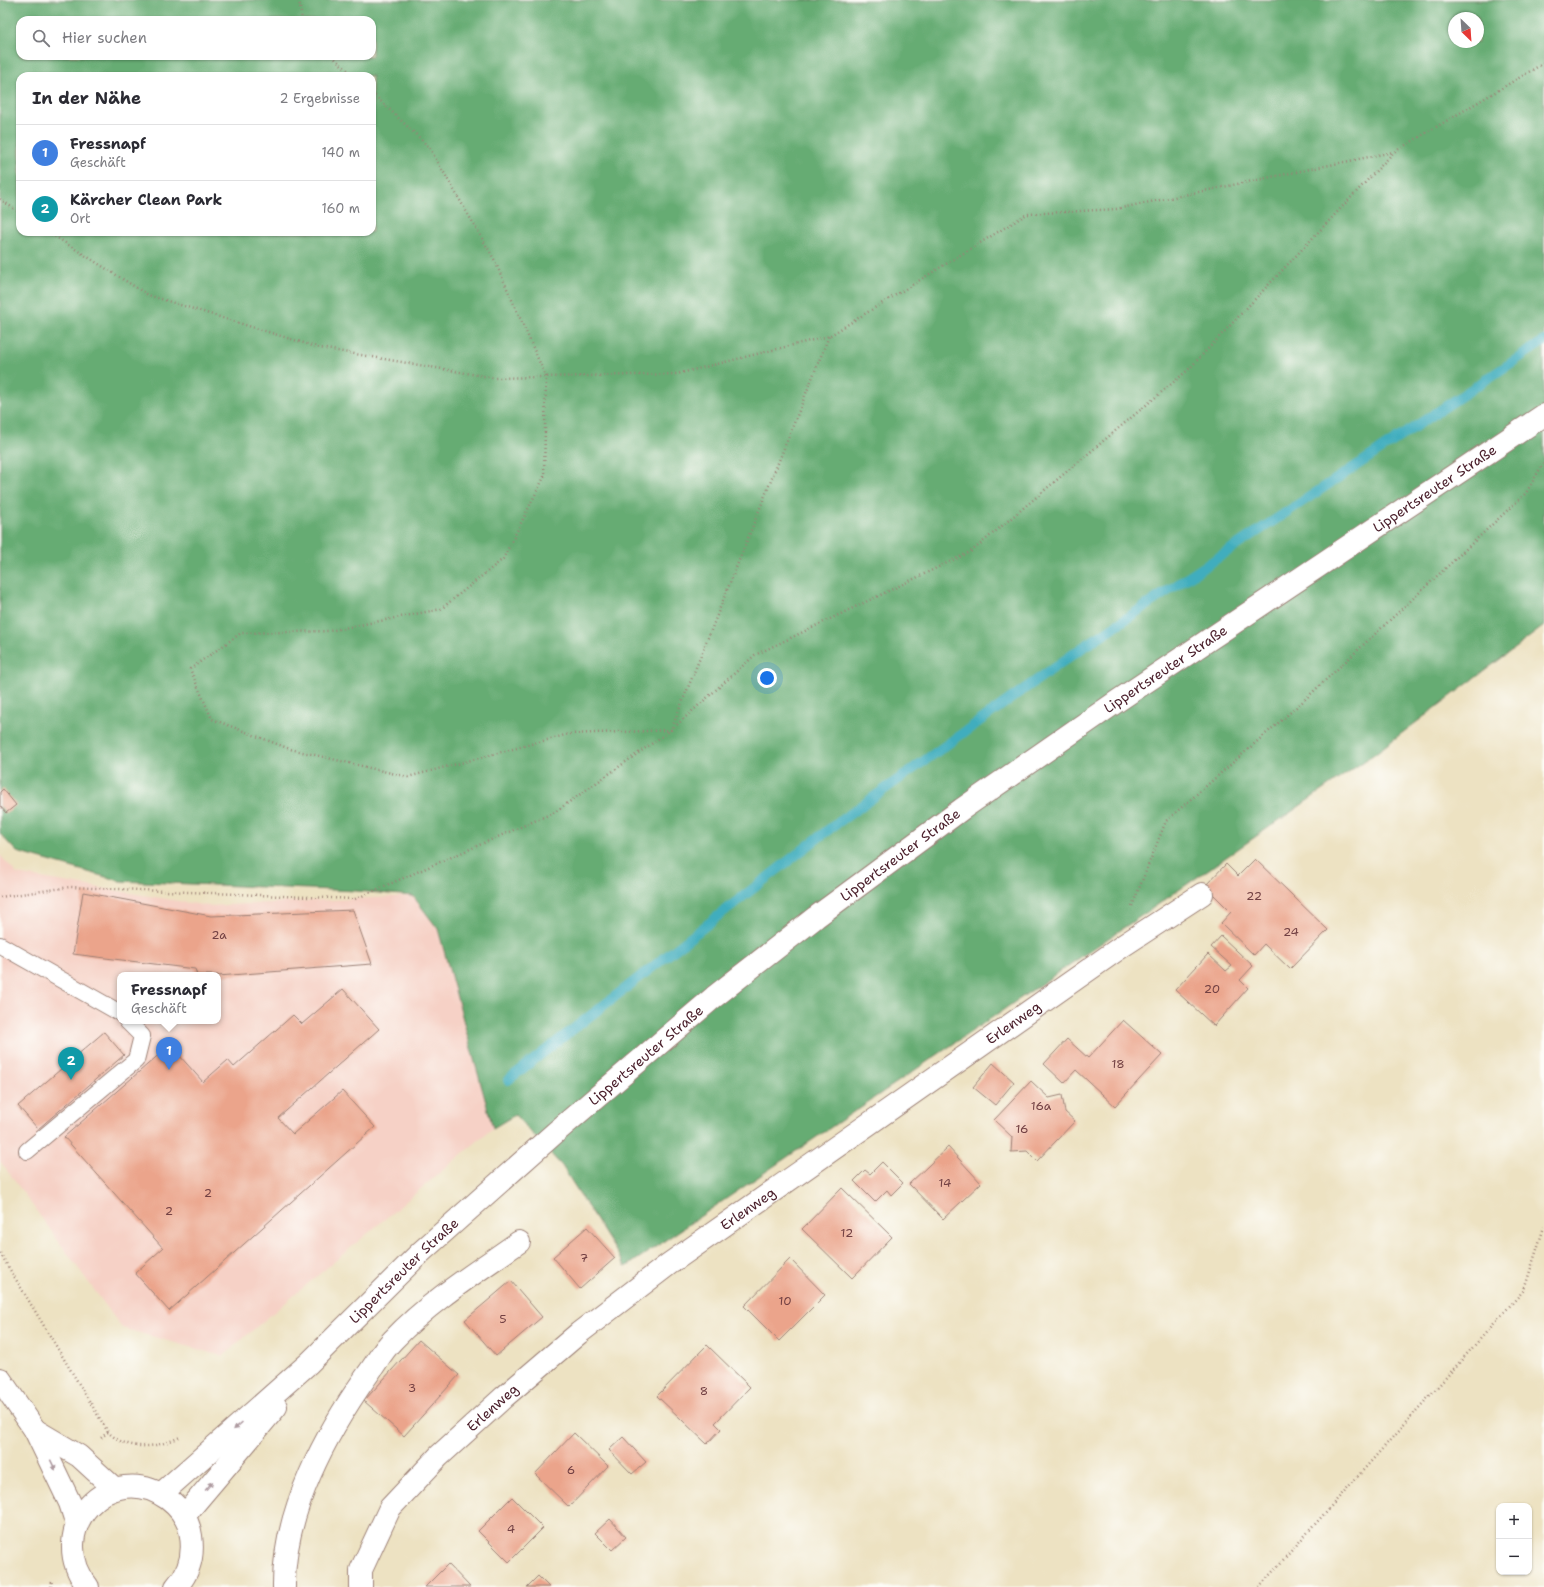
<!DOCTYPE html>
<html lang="de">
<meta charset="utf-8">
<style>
body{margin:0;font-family:"Shantell Sans",sans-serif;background:#f7f7f7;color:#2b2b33}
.controls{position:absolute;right:12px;bottom:12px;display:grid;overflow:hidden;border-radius:8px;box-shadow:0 1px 3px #0004}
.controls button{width:36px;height:36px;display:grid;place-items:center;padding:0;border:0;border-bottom:1px solid #e1e1e2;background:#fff;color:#2b2b33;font:20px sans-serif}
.compass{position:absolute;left:1448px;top:12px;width:36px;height:36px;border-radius:50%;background:#fff;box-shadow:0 1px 3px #0004;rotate:155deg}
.you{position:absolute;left:767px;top:678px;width:14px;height:14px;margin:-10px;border:3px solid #fff;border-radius:50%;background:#1a73e8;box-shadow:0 0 0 6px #1a73e833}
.badge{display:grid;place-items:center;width:26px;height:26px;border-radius:50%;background:#2563eb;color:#fff;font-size:13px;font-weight:700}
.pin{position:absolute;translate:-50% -33px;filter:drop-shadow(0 1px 2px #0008)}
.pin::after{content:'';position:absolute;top:21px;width:14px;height:12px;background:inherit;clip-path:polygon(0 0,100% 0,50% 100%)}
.popup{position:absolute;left:117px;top:972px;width:104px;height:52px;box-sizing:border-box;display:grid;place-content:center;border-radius:8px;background:#fff;filter:drop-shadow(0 1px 3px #0005);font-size:13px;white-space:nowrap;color:#7c7c81}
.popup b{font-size:15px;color:#2b2b33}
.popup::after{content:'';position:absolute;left:50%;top:100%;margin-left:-8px;border:8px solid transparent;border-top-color:#fff}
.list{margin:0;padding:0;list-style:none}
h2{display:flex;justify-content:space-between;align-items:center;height:52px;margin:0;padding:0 16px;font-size:17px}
h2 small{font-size:13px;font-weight:400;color:#7c7c81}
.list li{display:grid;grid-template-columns:26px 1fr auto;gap:12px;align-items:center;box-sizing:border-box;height:56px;padding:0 16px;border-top:1px solid #e1e1e2}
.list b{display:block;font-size:15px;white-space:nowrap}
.list p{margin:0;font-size:13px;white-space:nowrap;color:#7c7c81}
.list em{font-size:13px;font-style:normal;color:#7c7c81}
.icon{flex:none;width:22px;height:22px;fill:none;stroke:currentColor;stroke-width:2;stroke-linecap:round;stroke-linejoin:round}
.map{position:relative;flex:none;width:1544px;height:1587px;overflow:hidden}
.search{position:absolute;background:#fff;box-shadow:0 1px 3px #0004;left:16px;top:16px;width:360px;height:44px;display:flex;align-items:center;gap:10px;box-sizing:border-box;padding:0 14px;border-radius:12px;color:#7c7c81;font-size:15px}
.panel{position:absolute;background:#fff;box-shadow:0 1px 3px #0004;left:16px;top:72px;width:360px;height:164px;border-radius:12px}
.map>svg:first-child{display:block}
</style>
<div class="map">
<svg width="1544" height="1587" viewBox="0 0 1544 1587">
<rect width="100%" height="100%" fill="#fdfcf7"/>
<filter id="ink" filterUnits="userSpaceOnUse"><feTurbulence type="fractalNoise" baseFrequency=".025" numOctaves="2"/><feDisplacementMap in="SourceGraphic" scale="8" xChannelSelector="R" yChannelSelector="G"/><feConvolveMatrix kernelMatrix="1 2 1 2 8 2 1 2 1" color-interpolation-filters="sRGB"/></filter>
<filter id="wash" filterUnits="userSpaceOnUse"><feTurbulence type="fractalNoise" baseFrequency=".012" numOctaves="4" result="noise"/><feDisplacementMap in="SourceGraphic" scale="16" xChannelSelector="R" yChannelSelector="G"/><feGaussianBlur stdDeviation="0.9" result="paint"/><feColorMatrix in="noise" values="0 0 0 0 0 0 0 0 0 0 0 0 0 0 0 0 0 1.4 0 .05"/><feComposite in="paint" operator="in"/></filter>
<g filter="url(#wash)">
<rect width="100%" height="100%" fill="#ede2c2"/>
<path fill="#f6d1c6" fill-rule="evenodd" d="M0 855 17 874 208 906 413 896 438 929 493 1128 222 1356 122 1328 0 1161ZM120 975H218V1021H120Z"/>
<path fill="#66ac73" stroke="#58664f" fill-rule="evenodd" d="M0 0H1544V626L1373 755 1166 899 626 1267 562 1166 515 1115 493 1128 438 929 413 896 356 891 120 881 17 852 0 834ZM1454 18H1478V42H1454ZM20 20H372V56H20ZM20 76H372V232H20Z"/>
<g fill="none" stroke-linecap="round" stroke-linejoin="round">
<path stroke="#40adbe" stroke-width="10" d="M508 1080 832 827 1076 652 1544 341"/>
</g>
<g id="blocks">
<g fill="#eba48b">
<path d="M3 789 16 805 6 813 0 806V792Z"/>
<path d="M1255 859 1328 930 1290 969 1264 944 1254 955 1221 923 1231 912 1205 886 1226 864 1238 876Z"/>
<path d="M83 892 211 916 353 910 372 964 218 976V975H197L195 969 73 954Z"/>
<path d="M1221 936 1253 966 1240 980 1248 988 1214 1026 1175 990 1208 954 1226 971 1232 966 1211 947Z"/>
<path d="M343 989 379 1029 278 1118 293 1134 342 1091 375 1127 169 1311 135 1273 163 1248 64 1137 170 1045 203 1082 228 1060 234 1067 293 1015 302 1024Z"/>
<path d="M1123 1020 1162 1055 1115 1106 1076 1070 1064 1083 1044 1064 1067 1039 1088 1058Z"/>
<path d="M104 1032 124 1055 38 1129 18 1106Z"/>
<path d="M993 1063 1014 1082 995 1105 973 1087Z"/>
<path d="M1031 1081 1049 1098 1062 1095 1065 1112 1075 1121 1037 1161 1027 1151 1011 1152 1012 1137 994 1120Z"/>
<path d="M948 1147 981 1183 943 1219 909 1184Z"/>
<path d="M882 1162 903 1183 891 1195 887 1190 875 1202 854 1181 865 1170 870 1174Z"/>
<path d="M842 1188 892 1237 852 1278 802 1229Z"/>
<path d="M587 1227 615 1258 580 1289 553 1257Z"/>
<path d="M790 1259 825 1295 779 1341 744 1306Z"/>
<path d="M511 1281 542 1317 496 1356 465 1320Z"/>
<path d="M419 1340 459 1375 404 1436 364 1401Z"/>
<path d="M707 1345 750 1387 715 1423 721 1429 707 1444 657 1396Z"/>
<path d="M574 1433 608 1466 569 1507 535 1474Z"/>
<path d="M623 1437 646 1462 632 1474 609 1450Z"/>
<path d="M512 1497 543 1528 509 1562 478 1531Z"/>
<path d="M610 1519 626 1537 612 1550 595 1533Z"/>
<path d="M448 1564 470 1587H425Z"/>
<path d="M538 1576 549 1587H527Z"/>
</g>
</g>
</g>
<g filter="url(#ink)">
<use href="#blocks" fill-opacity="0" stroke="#9c8076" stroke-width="1"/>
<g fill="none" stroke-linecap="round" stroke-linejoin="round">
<defs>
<g id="lane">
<path d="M0 945 120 1013"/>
<path d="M27 1151 136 1060 142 1036 127 1021"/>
</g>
<g id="street">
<path d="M284 1587C283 1512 326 1433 368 1374 376 1363 383 1350 393 1340 430 1301 475 1273 519 1242"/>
<path id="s1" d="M361 1587V1570L390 1508 439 1456 504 1397 579 1333 669 1264 1124 945 1202 894"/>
</g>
<g id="secondary">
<path d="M0 1379 35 1430 70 1503 77 1525"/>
<path d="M35 1430 79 1456 115 1489"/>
<path id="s2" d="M161 1494 309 1363 421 1252 556 1132 714 997 816 917 962 809 1119 700 1544 415"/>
<path d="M184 1516 276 1407"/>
<path d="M88 1587C42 1529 111 1457 168 1499 180 1508 189 1521 191 1536 194 1556 189 1573 176 1587"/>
</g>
</defs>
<use href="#lane" stroke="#9c8076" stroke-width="18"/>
<use href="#street" stroke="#9c8076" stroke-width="24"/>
<use href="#secondary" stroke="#9c8076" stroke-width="24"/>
<g stroke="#9c8076" stroke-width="2.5" stroke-dasharray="1 3" stroke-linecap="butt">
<path d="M299 0 302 20"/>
<path d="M332 56 354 76"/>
<path d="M372 93 429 147 494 259 546 377 544 477 503 559 441 609 329 631 241 633 190 669 212 719 290 749 408 777 569 734 671 730 829 336"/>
<path d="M0 199 20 213"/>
<path d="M48 232 148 295 320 348 495 378 677 374 829 336 1027 214 1116 209 1393 152"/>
<path d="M0 897 70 887 355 899 555 812 671 730 755 655 972 551 1188 370 1394 152 1544 63"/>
<path d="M1132 906 1166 821 1300 704 1526 493 1544 462"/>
<path d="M0 1253 108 1432C128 1452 157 1448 180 1437"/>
<path d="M101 1438 108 1432"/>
<path d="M51 1587 52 1581"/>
<path d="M1259 1587 1524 1290 1544 1227"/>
</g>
<use href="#lane" stroke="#fff" stroke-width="16"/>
<use href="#street" stroke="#fff" stroke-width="22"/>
<use href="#secondary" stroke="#fff" stroke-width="22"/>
</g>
<defs><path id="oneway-solid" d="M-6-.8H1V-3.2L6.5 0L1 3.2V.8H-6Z"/></defs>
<g fill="#ae9aa0">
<use href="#oneway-solid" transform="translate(238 1426) rotate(138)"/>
<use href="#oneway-solid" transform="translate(53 1465) rotate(64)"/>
<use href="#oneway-solid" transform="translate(209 1486) rotate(-50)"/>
</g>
</g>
<g text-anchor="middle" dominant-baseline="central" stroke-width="3" stroke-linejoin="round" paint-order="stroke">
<g font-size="12" fill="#724043">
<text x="1254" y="896">22</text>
<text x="1291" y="932">24</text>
<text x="219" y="935">2a</text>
<text x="1212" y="989">20</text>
<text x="1118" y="1064">18</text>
<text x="1041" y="1106">16a</text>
<text x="1022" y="1129">16</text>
<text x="945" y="1183">14</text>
<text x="208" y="1193">2</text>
<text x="169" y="1211">2</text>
<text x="847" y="1233">12</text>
<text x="584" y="1258">7</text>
<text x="785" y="1301">10</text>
<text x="503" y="1319">5</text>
<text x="412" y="1388">3</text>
<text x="704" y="1391">8</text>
<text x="571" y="1470">6</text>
<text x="511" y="1529">4</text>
</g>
<g font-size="14" fill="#4a1f2b" stroke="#fdfcf7">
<text stroke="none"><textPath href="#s2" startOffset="1626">Lippertsreuter Straße</textPath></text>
<text stroke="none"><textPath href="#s2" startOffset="1302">Lippertsreuter Straße</textPath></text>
<text stroke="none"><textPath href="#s2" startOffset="978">Lippertsreuter Straße</textPath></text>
<text stroke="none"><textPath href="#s1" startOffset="877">Erlenweg</textPath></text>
<text stroke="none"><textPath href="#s2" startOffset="654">Lippertsreuter Straße</textPath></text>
<text stroke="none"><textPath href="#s1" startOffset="553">Erlenweg</textPath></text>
<text stroke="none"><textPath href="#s2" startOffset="330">Lippertsreuter Straße</textPath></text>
<text stroke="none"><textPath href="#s1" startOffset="229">Erlenweg</textPath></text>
</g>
</g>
</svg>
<div class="controls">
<button>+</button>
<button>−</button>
</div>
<svg class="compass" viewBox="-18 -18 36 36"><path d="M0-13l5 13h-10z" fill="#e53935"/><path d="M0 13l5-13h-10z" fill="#7c7c81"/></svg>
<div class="you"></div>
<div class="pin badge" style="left:169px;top:1070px;background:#3f7fe0">1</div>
<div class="popup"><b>Fressnapf</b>Geschäft</div>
<div class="pin badge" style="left:71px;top:1080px;background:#0f9aa8">2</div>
<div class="search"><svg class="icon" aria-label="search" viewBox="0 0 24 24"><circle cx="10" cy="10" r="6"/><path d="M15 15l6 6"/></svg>Hier suchen</div>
<section class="panel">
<h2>In der Nähe<small>2 Ergebnisse</small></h2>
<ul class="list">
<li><span class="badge" style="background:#3f7fe0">1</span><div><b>Fressnapf</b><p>Geschäft</p></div><em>140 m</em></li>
<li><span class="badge" style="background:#0f9aa8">2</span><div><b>Kärcher Clean Park</b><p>Ort</p></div><em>160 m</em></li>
</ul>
</section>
</div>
